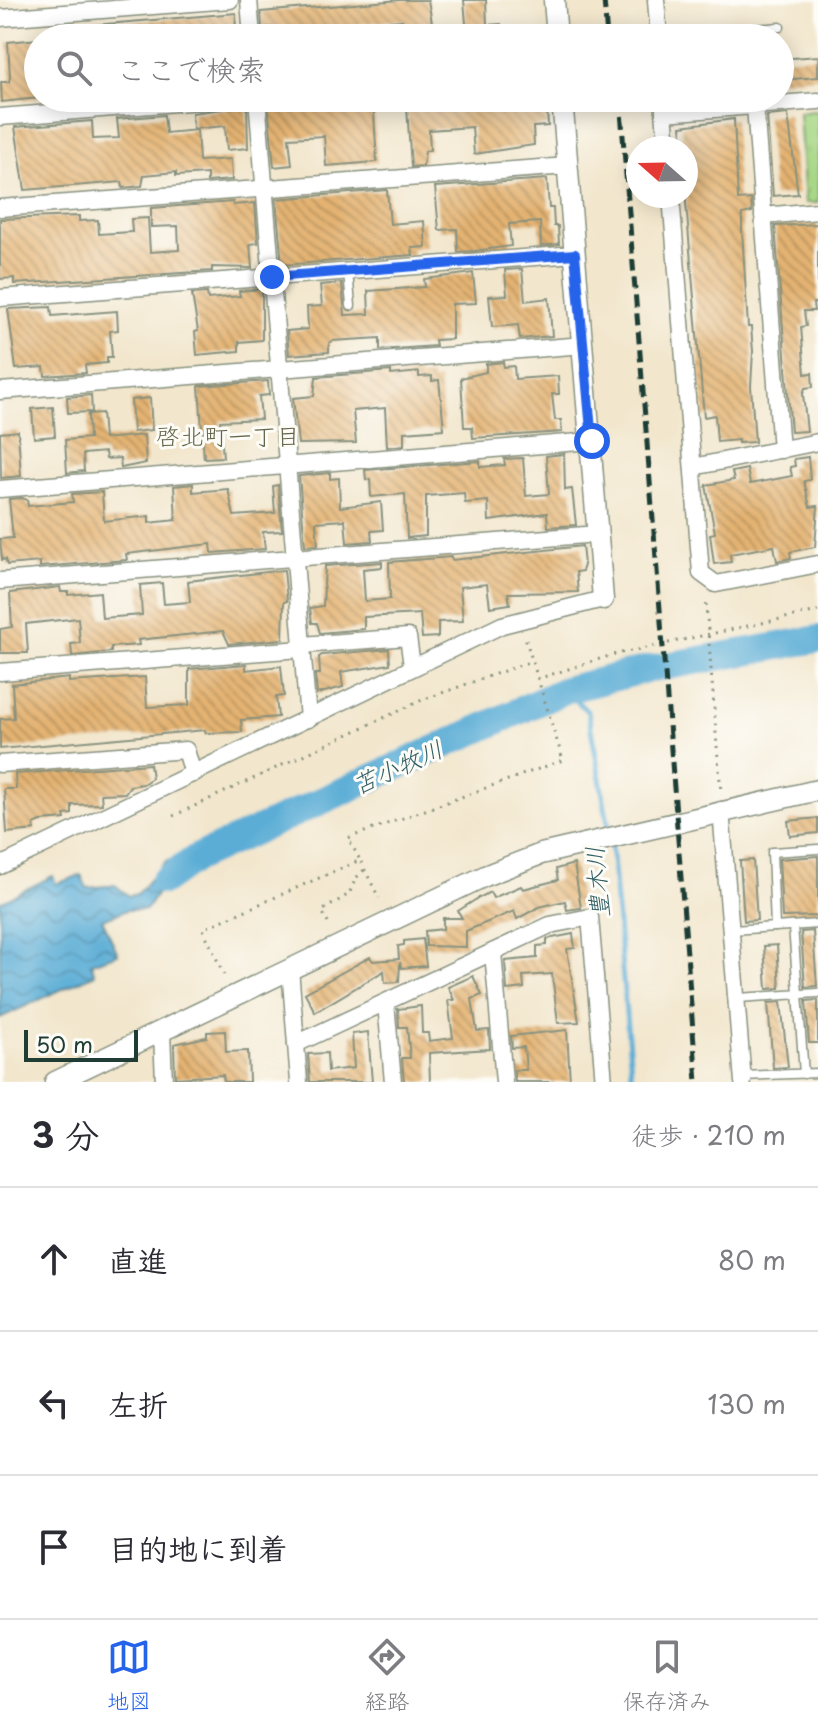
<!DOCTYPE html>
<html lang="ja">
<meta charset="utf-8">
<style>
body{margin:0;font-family:"Playpen Sans","Klee One",sans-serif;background:#f7f7f7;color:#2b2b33}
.compass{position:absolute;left:626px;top:136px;width:72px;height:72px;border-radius:50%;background:#fff;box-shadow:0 4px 20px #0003;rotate:290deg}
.scale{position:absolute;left:24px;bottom:20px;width:114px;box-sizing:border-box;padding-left:8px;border:4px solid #1f3d34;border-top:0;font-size:22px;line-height:28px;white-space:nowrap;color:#1f3d34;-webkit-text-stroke:6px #fdfcf7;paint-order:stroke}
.stop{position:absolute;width:24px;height:24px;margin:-18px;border:6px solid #2563eb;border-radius:50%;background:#fff}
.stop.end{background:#2563eb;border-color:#fff;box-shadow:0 2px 8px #0008}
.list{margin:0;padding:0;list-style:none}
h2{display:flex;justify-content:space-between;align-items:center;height:104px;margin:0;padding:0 32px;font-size:34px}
h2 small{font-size:26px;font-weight:400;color:#7c7c81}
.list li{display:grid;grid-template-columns:52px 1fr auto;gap:24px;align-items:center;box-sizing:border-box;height:144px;padding:0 32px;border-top:2px solid #e1e1e2}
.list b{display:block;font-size:30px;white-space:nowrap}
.list em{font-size:26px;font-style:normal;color:#7c7c81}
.icon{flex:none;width:44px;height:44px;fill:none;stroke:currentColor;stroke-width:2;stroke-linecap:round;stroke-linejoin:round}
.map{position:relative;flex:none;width:818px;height:1082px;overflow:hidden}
.search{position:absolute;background:#fff;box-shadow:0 4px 20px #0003;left:24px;right:24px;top:24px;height:88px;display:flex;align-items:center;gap:20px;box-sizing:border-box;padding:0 28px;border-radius:44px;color:#7c7c81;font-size:30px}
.sheet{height:536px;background:#fff}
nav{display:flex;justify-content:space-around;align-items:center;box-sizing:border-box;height:112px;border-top:2px solid #e1e1e2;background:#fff;font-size:22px;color:#7c7c81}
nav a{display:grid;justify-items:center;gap:4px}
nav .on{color:#2563eb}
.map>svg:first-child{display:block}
</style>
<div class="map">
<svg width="818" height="1082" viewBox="0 0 818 1082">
<defs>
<pattern id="park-tufts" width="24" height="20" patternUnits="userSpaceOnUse" patternTransform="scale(2)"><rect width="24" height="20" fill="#a8d887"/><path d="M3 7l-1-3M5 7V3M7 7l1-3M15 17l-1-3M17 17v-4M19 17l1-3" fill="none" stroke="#90ba75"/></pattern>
<pattern id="water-waves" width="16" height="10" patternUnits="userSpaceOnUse" patternTransform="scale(2)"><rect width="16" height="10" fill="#5badd6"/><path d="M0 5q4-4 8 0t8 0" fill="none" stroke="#4b8eae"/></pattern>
<pattern id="building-back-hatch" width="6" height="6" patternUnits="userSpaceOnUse" patternTransform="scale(2)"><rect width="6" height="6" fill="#e4b372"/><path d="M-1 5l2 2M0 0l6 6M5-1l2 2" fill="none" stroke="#b8935e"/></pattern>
</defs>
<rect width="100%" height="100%" fill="#fdfcf7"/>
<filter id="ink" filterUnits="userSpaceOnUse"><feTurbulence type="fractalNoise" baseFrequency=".0125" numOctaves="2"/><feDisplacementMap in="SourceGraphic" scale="16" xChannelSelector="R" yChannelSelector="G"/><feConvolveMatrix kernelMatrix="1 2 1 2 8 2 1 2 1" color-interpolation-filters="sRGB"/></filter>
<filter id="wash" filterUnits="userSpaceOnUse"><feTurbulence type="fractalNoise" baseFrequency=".006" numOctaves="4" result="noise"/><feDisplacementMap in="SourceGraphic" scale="32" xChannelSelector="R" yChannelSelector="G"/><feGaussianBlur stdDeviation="1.8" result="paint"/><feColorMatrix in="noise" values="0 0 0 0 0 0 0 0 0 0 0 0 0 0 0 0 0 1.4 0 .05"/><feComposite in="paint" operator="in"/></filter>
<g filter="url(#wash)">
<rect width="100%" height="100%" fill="#f2e6cc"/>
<path fill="url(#park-tufts)" stroke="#648a5e" stroke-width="2" d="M818 111V203H805L799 112Z"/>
<path fill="url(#water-waves)" stroke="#3d7585" stroke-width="2" d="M195 850 194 862 159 890 146 910H127L102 919 118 954 91 963 95 974 0 1018V902L53 876 56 884 81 875 87 888 115 885 129 896 137 894 165 862Z"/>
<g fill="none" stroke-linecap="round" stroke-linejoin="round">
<g stroke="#5badd6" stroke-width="5">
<path d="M565 690 588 712 610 834"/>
<path d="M611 844 632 1082"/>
</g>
<path stroke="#5badd6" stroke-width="28" d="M164 881 196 858 565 690 644 670 818 639"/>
</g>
<g id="blocks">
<g fill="url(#building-back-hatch)">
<path d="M400 0H428L433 28 403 31 402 20 359 24 360 37 346 38H324V32L284 38 283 27 262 28 261 12Z"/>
<path d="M464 0H486L487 25 501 24 503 38 467 36Z"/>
<path d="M236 13 235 38H60L59 28Z"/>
<path d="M38 39V98L2 102 1 82H9L10 77 8 42Z"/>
<path d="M818 56V77L780 80V59Z"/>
<path d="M359 98H373L377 162 326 166 324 136 289 138 292 165 274 167 268 103 316 99 317 105 359 101Z"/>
<path d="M439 98H534L535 112 547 111 548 126 533 127 534 145 474 154 472 127 429 130 430 150 425 151 423 166 411 167 407 107 439 105Z"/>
<path d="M247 106 248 148 227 150 225 126 193 129 192 113Z"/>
<path d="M788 114 798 194 773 196 767 116Z"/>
<path d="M164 115 166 133 197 130 199 161 231 159 232 180 207 182V174L176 176V172L144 175 142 186 123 188 122 182 25 190 15 127 92 121 93 139 119 138 117 119Z"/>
<path d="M734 119 738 200 751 199 752 212 742 214V230L748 327H751L753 351 751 386 755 442 738 443V440L717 442 715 415 704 417 686 203V144H683L681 126Z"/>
<path d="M547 179 549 208H553L554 226H558L559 244 541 246 540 222 509 224 511 246 475 251 458 252 457 229 439 230 435 187Z"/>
<path d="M387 190 390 224 424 221 426 247 412 248 413 255 282 265 276 199Z"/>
<path d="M233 202V205L255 203 258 243 250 244 252 268 212 267V271L14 284V278L0 279V219L79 216V221L98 220 99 234 132 232 131 219 148 218 150 252 179 250 178 226 151 227V208Z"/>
<path d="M818 224V303H813L814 311H804L806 326 801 327 805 374 812 373 813 387 805 388 803 394 807 431 791 432 775 226Z"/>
<path d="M522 269 525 301 549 298 552 336 520 339 518 325 492 327 489 296 507 295 505 270Z"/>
<path d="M473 273 476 303 452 304V339L435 340 436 346 380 350V338L332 341 329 343V352L289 355 287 331 308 329 307 307 322 306 320 285 342 283 345 315 369 314 368 291 425 287 424 279Z"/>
<path d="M262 289V340L239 342V351L197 355 195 332 198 331 192 294 207 293 208 299 240 296 239 291Z"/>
<path d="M51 307 52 316 117 311 118 330 110 331 112 357H107V363L85 365 86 373 45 376 44 367 16 369 8 309Z"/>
<path d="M503 362 504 367 514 366 515 379 558 376 559 394H552L555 420H561L562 432 473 438 472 427H464L461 378 486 372V364Z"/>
<path d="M391 371V375L419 372V377L432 376V381L439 380 444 429 404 432V445L387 447 385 408 353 411 356 443 298 444 293 398 314 396 316 377Z"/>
<path d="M268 381 269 395 259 396 261 419 220 421 223 457 204 458 199 386Z"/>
<path d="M91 395 92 412 68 413 67 397Z"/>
<path d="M150 398 152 430 133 432 131 400Z"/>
<path d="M53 407 55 436 34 438 32 409Z"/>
<path d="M102 413 104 439 144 435 146 463 121 468 120 458 106 459 105 452 83 454 84 471 67 473 65 440 89 438 88 414Z"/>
<path d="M18 431 21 476 1 478 0 433Z"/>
<path d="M564 454 565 490 572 489 576 525 548 527 547 513 489 521 488 501 465 503 464 493 426 496V536L407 538 405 494 371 497 370 479 366 480 365 470 480 461V467L505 465 504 459 523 458 526 496 549 494 546 456Z"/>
<path d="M808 457 810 480 804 481 810 507 818 506 815 547 790 552 791 558 777 561 774 546 730 554 731 562 714 564 710 534 715 533 706 485 734 480 732 472 747 469 750 484 792 476 790 467 795 466 794 459Z"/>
<path d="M330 473V479L339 478 340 507 381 502 383 530 371 531 372 541 347 543 345 520 316 522 318 545 305 546 299 476Z"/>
<path d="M193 484V492L228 489 234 516 275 513 273 486 278 485 282 531 263 532 265 549 212 553 211 544 184 547 126 554 127 560 40 567V562L7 565 6 559 2 560 0 539 13 538 9 499 22 498 27 500 28 506 73 502 72 494 102 492 104 521 149 516V523L176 520 174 486Z"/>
<path d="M582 546 584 565 582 571 576 572 578 592 508 593 510 604 490 607 487 584 460 587 463 621 438 622V637L422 638 420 614 364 617V629L320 633 317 623H312L310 608 323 606 325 566 382 562V567L363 569 365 601 390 599 389 562 451 557 452 560Z"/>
<path d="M284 570 287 601 284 602 283 639 229 644 223 631 138 640 139 645 111 647V652L72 656 71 644 80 643 78 618 26 624 28 653H0V629L12 627 10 593 60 587 61 592H68V595L100 592 102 618 142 615 140 585 162 583 164 604 190 602 188 581Z"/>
<path d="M389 649 390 664 341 672 343 687 317 694 315 674H320L319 657 322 655Z"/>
<path d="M246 664V670L281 666 284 696 276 697 278 717 241 720 242 732 206 733 205 730 0 749V719L14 718 12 684 69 678V682L145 677 147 707 189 705V669Z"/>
<path d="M150 764 152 778 143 784 130 786 125 793 101 794 102 804 72 805V814L64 815 65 819 41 821 34 824 35 830 7 833 4 789H16L15 774Z"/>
<path d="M818 818V833L790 836 788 821Z"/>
<path d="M818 856V916L782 917 779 859Z"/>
<path d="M753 860 757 920 744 921 740 861Z"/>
<path d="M574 864 581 908 567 910 565 901 539 907 517 919 514 911 466 931V947L426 946 425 931 443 929V918H462L458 911 475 900 490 892 493 898 521 886 523 889 558 880 556 869Z"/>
<path d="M813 931 817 986 805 987 801 932Z"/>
<path d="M573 934 575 948 567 949 579 1022 558 1023 552 974 523 976 524 988 507 990 505 961 537 958V946L547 945V939Z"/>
<path d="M423 939 426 966 401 968 400 962 399 982 385 983 384 971 315 1012 305 993 370 957 373 961 399 959 398 946 404 945V941Z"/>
<path d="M777 945 780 988 767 989 764 946Z"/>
<path d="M473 976 482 995 472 999 477 1031 489 1030 490 1049 429 1053 430 1082H404L402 1058H410L407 1027H399L398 1009 421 1006 422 1033H428L429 1041 453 1038 448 1000H454L448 987Z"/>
<path d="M818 1000V1043H809L806 1001Z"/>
<path d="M781 1002 788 1067 773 1068 768 1003Z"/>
<path d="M567 1030 570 1082H515L514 1070H526L524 1047 512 1048 511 1036Z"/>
<path d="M225 1031 226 1052 248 1051 249 1082H224L223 1075 175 1078 174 1044 207 1037V1032Z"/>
<path d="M368 1032 372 1082H310L308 1054 327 1053 328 1071 354 1068 352 1034Z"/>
</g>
</g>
</g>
<g filter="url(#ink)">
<use href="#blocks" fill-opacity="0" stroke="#889280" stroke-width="2"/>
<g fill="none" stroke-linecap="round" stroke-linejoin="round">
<defs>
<g id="service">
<path d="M659 37 780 27"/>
<path d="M348 271 351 306"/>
<path d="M793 926 804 1074"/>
<path d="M775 927 772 852 818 849"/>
<path d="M732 930 818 924"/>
<path d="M737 998 818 993"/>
<path d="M743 1076 818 1073"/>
</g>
<g id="minor">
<path d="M249 0 252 38"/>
<path d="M656 0 659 38"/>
<path d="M0 18 230 0"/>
<path d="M257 98 308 719"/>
<path d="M663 98 667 148"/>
<path d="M755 106 781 450"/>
<path d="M664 113 818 101"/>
<path d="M0 117 239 98"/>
<path d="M671 196 701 573 716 584 818 564"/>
<path d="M0 208 568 166"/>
<path d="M763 216 818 211"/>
<path d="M0 298 575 254"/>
<path d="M0 391 584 345"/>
<path d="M693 467 818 442"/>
<path d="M0 489 592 441"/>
<path d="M0 581 598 534"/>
<path d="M302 645 408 637 412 666"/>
<path d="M0 672 302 649"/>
<path d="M0 764 186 750 193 774"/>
<path d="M721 810 743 1082"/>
<path d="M0 866 502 625 603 599"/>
<path d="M493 952 504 1082"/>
<path d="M290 968 299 1082"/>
<path d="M386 1003 393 1082"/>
<path d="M162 1032 164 1082"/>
<path d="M296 1044 550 925 590 917 604 1082"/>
</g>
<g id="tertiary">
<path d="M554 0 557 38"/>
<path d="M562 98 603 599"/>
<path d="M55 1082 487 875 541 854 818 790"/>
</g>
</defs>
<use href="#service" stroke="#889280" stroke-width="11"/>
<use href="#minor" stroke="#889280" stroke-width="19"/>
<use href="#tertiary" stroke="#889280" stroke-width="23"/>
<g stroke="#889280" stroke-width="3" stroke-dasharray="2 6" stroke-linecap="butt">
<path d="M537 679 612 655 818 611"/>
<path d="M717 746 721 792"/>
<path d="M173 816 422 700 532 661"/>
<path d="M361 862 379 898"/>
<path d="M328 923 322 911 349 894 356 878 365 869"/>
<path d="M224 975 203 929 360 860 348 838 563 760 524 634"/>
</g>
<use href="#service" stroke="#fff" stroke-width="8"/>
<use href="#minor" stroke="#fff" stroke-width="16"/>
<use href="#tertiary" stroke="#fff" stroke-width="20"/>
<g stroke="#1f3d34" stroke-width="5" stroke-dasharray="12 6" stroke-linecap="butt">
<path d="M604 0 607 38"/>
<path d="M620 98 697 1082"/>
</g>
<path stroke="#889280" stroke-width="3" stroke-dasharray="2 6" stroke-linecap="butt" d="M706 604 717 746"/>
</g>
</g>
<g fill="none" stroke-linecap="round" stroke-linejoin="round" filter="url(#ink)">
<path stroke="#2563eb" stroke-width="10" d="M272 277 575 254 592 441"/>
</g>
<g text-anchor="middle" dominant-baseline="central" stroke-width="6" stroke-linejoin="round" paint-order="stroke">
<g font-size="24" fill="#64664a" stroke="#fdfcf7">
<text x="228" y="435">啓北町一丁目</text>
</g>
<g font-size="24" font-style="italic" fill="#315f65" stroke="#fdfcf7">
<text transform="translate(397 766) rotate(-24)">苫小牧川</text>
<text transform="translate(596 882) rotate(-95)">豊木川</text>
</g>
</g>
</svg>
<svg class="compass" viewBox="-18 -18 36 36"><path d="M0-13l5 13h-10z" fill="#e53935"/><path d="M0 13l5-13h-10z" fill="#7c7c81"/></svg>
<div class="scale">50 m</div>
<div class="stop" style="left:592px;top:441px"></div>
<div class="stop end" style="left:272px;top:277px"></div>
<div class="search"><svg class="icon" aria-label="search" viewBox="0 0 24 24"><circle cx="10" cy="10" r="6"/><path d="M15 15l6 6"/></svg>ここで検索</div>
</div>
<section class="sheet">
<h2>3 分<small>徒歩 · 210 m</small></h2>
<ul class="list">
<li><svg class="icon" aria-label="ahead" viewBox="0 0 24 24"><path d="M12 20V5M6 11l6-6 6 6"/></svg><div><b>直進</b></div><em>80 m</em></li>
<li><svg class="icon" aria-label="left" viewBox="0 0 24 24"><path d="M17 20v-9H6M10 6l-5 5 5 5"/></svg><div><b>左折</b></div><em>130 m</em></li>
<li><svg class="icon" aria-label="arrive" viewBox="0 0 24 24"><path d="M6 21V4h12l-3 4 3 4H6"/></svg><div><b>目的地に到着</b></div></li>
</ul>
</section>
<nav>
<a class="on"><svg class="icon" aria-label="map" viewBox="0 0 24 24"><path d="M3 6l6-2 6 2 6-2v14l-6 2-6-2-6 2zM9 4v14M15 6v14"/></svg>地図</a>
<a><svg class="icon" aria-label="directions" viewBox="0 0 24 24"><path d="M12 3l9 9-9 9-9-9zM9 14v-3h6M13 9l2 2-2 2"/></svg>経路</a>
<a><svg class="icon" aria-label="saved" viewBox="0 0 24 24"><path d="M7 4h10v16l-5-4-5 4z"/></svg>保存済み</a>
</nav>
